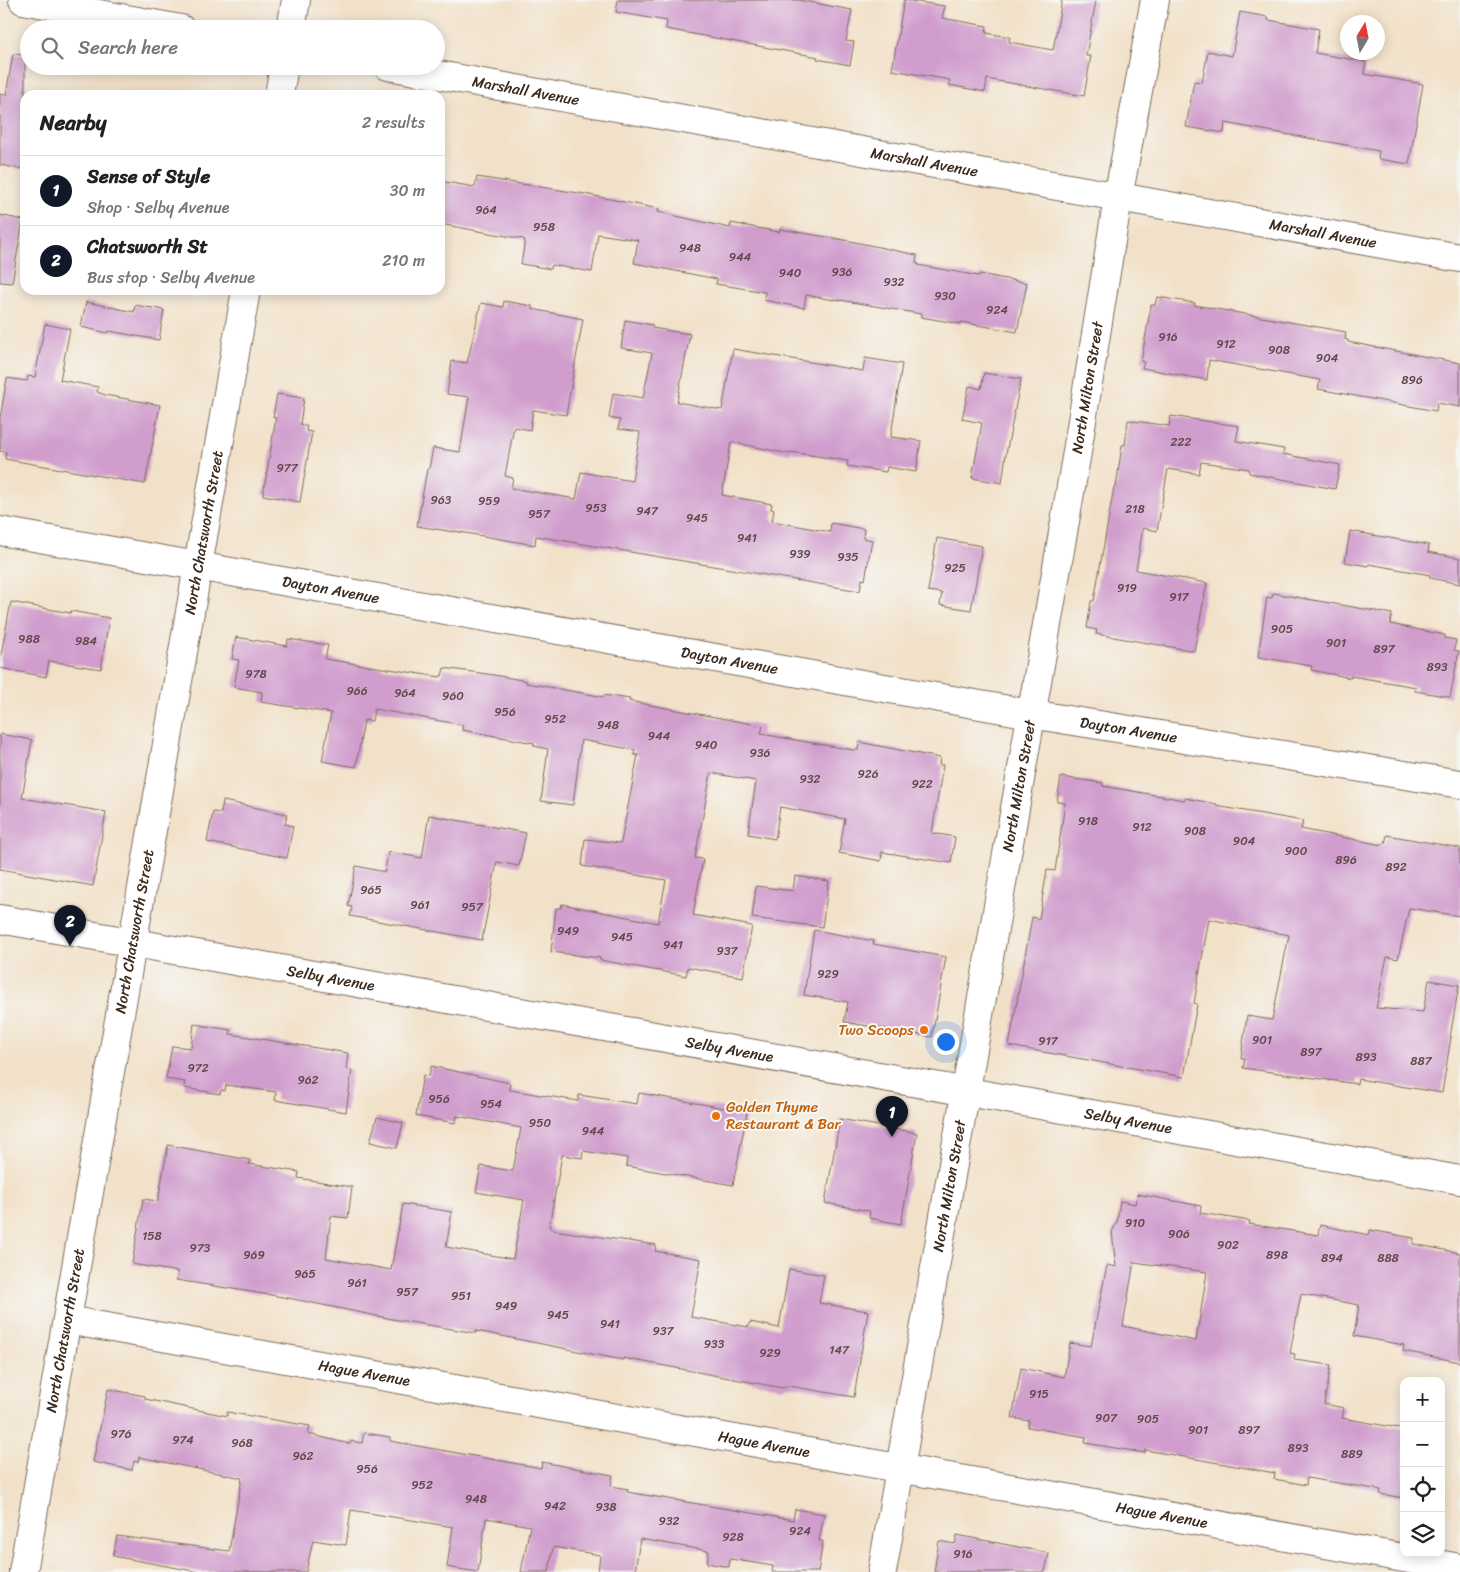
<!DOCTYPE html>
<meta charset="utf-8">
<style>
body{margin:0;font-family:Sriracha,sans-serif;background:#f6f6f6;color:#222}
.controls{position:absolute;right:15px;bottom:15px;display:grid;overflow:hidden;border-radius:10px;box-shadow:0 2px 12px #0003}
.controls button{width:45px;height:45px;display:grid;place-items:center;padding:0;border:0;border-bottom:1px solid #e0e0e0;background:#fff;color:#222;font:25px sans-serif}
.compass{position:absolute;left:1340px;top:15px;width:45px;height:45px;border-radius:50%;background:#fff;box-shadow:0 2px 12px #0003;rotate:10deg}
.you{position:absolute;left:945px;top:1041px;width:18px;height:18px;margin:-12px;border:4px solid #fff;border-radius:50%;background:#1a73e8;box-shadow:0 0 0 8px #1a73e833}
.badge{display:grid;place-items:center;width:32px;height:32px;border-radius:50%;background:#111827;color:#fff;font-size:16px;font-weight:700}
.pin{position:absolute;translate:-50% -41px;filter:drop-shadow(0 1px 2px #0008)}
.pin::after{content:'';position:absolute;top:26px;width:18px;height:15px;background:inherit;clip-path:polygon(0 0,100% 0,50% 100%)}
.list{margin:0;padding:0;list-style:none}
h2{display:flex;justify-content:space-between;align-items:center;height:65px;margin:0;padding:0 20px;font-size:21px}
h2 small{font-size:16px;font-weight:400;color:#767676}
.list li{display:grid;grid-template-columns:32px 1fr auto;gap:15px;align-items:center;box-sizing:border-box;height:70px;padding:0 20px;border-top:1px solid #e0e0e0}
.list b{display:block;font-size:19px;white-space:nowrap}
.list p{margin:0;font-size:16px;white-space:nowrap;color:#767676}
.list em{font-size:16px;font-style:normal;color:#767676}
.icon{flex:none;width:28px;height:28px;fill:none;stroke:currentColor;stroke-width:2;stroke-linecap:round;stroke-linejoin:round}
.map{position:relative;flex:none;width:1460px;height:1572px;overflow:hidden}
.search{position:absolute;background:#fff;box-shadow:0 2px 12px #0003;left:20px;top:20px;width:425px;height:55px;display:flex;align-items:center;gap:12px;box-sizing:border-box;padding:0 18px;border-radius:28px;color:#767676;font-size:19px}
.panel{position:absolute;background:#fff;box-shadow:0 2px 12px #0003;left:20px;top:90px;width:425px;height:205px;border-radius:15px}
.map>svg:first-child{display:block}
</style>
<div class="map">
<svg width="1460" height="1572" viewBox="0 0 1460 1572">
<rect width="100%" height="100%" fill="#f6f6f2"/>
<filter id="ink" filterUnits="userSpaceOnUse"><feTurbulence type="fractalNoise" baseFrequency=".02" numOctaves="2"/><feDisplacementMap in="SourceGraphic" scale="10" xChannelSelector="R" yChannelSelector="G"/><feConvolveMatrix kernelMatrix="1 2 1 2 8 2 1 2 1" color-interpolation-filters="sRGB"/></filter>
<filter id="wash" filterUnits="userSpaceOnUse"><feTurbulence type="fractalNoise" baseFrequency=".0096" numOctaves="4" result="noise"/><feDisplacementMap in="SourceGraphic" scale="20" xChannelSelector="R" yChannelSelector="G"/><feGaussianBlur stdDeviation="1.12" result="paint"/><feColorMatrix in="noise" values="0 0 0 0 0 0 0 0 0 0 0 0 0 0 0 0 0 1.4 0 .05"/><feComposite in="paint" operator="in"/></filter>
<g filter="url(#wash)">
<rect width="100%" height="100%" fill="#f2e1c9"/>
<g id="blocks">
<g fill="#d09dcd" fill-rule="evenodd">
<path d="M618 0H798L852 10 846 41 854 42 850 65 817 59 818 57 666 29 667 21 616 12Z"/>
<path d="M904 0 945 6 942 18 987 26 986 33 1010 37 1009 42 1053 50 1062 0H1096L1086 56H1091L1084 96 987 79 985 92 949 85 950 80 892 70Z"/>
<path d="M1240 12 1268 17V20L1319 29 1315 53 1366 62 1364 74 1423 84 1409 164 1378 159 1379 151 1225 123 1224 133 1186 127 1194 81 1202 82 1208 51 1232 56Z"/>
<path d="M13 54 25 55V161L22 160 21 169 0 165V94L6 95Z"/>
<path d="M477 177 585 194 659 209 658 212 730 228 731 223 779 232 780 229 850 241 917 255 916 263 919 264 918 265 979 276 980 274 1027 283 1017 332 961 322V324L921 317V314L834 299V300L806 295 804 308 764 300 765 292 716 284 717 279 634 263 638 240 598 234 592 272 552 265 551 269 521 264 525 240 523 239 440 224V181L475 187Z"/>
<path d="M0 215 23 220 12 283 0 282Z"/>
<path d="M1157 297 1195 303 1194 305 1346 332 1345 339 1348 340V342L1460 363V407L1437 403 1436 411 1318 389 1320 380 1209 360 1207 380 1142 368 1144 362H1141L1151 305H1155Z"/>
<path d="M504 301 532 306V309L583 319 566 415 533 410 530 430 514 427 505 476 513 478 511 488 576 499 581 472 632 481 640 432 618 429 620 420 609 418 613 393 643 398 652 353 621 348 625 320 653 325 652 328 690 334 677 402 722 410 733 349 863 371 865 358 902 364 891 435V437L921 441 916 472 887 467 886 472 847 466 848 461 791 452 790 454 731 442 722 495 772 504 771 509 774 510 772 521 830 532 831 523 864 529 863 538 872 540 865 580 862 579 860 591 536 536 535 545 454 531V532L417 526 427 469H429L433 448 460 452 469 397 447 394 452 361 467 363 481 303 503 307Z"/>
<path d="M86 302 134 312 135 305 164 310 159 340 109 331 108 333 81 327Z"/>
<path d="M45 324 70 329 60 380 98 387 97 392 105 395 160 405 145 484 5 459 6 452 0 451V418L7 378 27 381 28 376 35 377Z"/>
<path d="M984 373 1021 379 1006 454 1002 483 972 478 982 423 962 419 969 386 981 389Z"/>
<path d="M277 394 304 398 300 424 307 426 306 431 312 432 300 502 263 495 276 418 273 417Z"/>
<path d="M1171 416 1239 426 1236 441 1284 449 1283 454 1340 465 1335 489 1249 473V469L1201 462 1199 474 1168 469 1157 531 1143 528 1136 570 1207 583 1194 651 1096 634 1097 630 1087 628 1091 601H1094L1114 487H1116L1122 445H1125L1128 420 1169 426Z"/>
<path d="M1350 531 1429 545 1428 552 1460 558V584L1430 578V575L1369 564 1368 566 1345 562Z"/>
<path d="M937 538 982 546 971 610 940 605 942 593 928 591Z"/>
<path d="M1273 593 1392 614 1390 624 1445 635V638L1456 640 1454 650 1459 651 1450 697 1415 691 1416 687 1351 676V678L1311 670 1312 666 1258 657 1267 597 1272 598Z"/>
<path d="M11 602 70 613 71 611 109 618 101 669 49 661 46 677 0 668V660Z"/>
<path d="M236 637 287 646 288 639 328 645 325 659 440 677V676H442L444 668 494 675 527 681 526 683 604 697V695L630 699 629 701 763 726 761 734 853 750H858L859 742 940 758 939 765H943L932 833 955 837 951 863 882 852 881 861 839 853 845 819 780 807 775 839 748 834 756 781 711 773 695 858 703 859 693 915 752 926 743 977 688 967 686 976 600 960V958L551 952 556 908H561L562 904 658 923 666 880 582 866 585 839 620 843 621 842 638 755H634L635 750 581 740 573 805 541 801 548 749 534 746V743L462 730 463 725 374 709 372 721 364 720 356 767 322 761 331 713 261 702 262 692 234 687 239 660 232 659Z"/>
<path d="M0 734 32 740 22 798 106 812 93 886 0 869Z"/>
<path d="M1061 777 1103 783V786L1184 800 1185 798 1217 804 1216 806 1303 821 1301 829 1382 845 1383 843 1385 844 1387 835 1460 848V916L1409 908 1398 959 1387 957 1376 1008 1423 1012 1429 980 1459 985 1450 1037H1451L1442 1093 1358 1079 1357 1084 1243 1068 1245 1058H1241L1247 1016 1272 1020 1289 935 1209 919 1194 1003 1197 1004 1184 1077 1009 1046 1032 917 1039 919 1047 870 1055 871 1065 803 1057 802Z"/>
<path d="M223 801 287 814 285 824 293 826 287 858 207 842 213 812 221 813Z"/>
<path d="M429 815 526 833 519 866 497 862 482 940 350 916 352 907 348 906 356 866 385 872 388 852 422 858Z"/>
<path d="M795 876 829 881 822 927 752 918 756 886 793 891Z"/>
<path d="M814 930 874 941 873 944 946 957 932 1037 844 1022 848 1002 804 995Z"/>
<path d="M194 1024 231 1030 230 1034 348 1053 346 1069 352 1070 346 1112 275 1100 276 1092 226 1085 225 1091 221 1090 220 1094 184 1088 185 1082 166 1079 172 1046 191 1048Z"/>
<path d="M431 1066 510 1083 509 1089 510 1090 578 1101 579 1095 637 1104 639 1093 747 1112 733 1185 626 1166 627 1158 583 1151 582 1158 562 1155 549 1227 553 1230 656 1245 655 1251 701 1259 691 1317 748 1327 750 1322 779 1328 789 1269 824 1275 819 1303 868 1311 854 1397 789 1386 782 1388 623 1358V1360L476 1331V1333L392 1319 283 1297 176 1280 178 1272 132 1264 143 1199 158 1201 168 1145 250 1160 249 1164 299 1172 298 1178 352 1187 348 1218 331 1216 326 1258 391 1270 403 1204 452 1212 446 1247 513 1259 524 1200 476 1192 481 1166 513 1171 521 1128 457 1116 455 1123 416 1116 423 1075 429 1076Z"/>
<path d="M377 1117 403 1123 397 1148 370 1142Z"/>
<path d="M840 1119 917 1133 901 1224 869 1218 870 1211 825 1203Z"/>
<path d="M1137 1194 1201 1206 1200 1213 1250 1221 1249 1224 1318 1235 1320 1225 1369 1235 1370 1230 1414 1238 1413 1244 1460 1253V1362L1403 1351 1404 1345 1354 1336 1359 1305 1301 1294 1290 1353 1295 1354 1294 1360 1331 1365 1324 1404 1344 1408 1342 1418 1404 1429V1498L1380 1494 1381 1490 1307 1478 1306 1485 1274 1479 1275 1473 1145 1450V1453L1085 1443 1086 1437 1028 1427 1029 1421 1012 1418 1021 1368 1064 1377 1070 1343 1091 1346 1107 1265 1116 1267 1112 1232 1117 1222 1120 1201 1135 1204ZM1134 1262 1207 1272 1196 1341 1123 1326Z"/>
<path d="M108 1389 145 1396V1399L227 1416V1412L310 1426 308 1434 350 1444 351 1441 362 1443 364 1433 390 1437V1441L541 1468 542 1462 613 1475 611 1486 628 1489 627 1492 793 1520 795 1509 824 1514 819 1541H823L818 1572H772L773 1566 730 1559 729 1567 707 1563 709 1551 640 1539 635 1572H598L600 1555 553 1547 549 1572H521L530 1526 486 1518 478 1572 447 1567 453 1527 351 1510 346 1545 313 1540 306 1572H199L113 1556 117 1536 229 1551 242 1478 139 1457 138 1462 134 1461 132 1470 93 1462Z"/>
<path d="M957 1535 1049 1553 1045 1572H934L939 1541 955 1544Z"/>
</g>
</g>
</g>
<g filter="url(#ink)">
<use href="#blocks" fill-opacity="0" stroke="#7b6a5a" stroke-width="1"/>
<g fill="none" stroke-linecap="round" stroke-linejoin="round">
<defs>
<g id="minor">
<path d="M23 0 181 29"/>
<path d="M291 29 296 0"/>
<path id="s1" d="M388 66 1460 258"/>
<path d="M279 95 284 66"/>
<path id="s2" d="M0 531 1031 714 1460 784"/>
<path id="s3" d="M0 919 1460 1180"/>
<path id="s4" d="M67 1320 1460 1568"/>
<path id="s5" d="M23 1572 246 290"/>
<path id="s6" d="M882 1572 1076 458 1118 198 1155 0"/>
</g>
</defs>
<use href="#minor" stroke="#7b6a5a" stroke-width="30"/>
<use href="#minor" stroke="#fff" stroke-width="28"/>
</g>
</g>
<g fill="#e8710a" stroke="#f6f6f2" stroke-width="2">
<circle cx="924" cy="1030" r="5"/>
<circle cx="716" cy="1116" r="5"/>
</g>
<g text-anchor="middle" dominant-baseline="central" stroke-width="4" stroke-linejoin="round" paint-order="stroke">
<g font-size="12" fill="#60474a">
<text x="486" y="210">964</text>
<text x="544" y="227">958</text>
<text x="690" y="248">948</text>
<text x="740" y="257">944</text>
<text x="842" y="272">936</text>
<text x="790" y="273">940</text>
<text x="894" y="282">932</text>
<text x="945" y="296">930</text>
<text x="997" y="310">924</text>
<text x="1168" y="337">916</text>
<text x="1226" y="344">912</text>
<text x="1279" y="350">908</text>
<text x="1327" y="358">904</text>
<text x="1412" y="380">896</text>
<text x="1181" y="442">222</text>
<text x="287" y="468">977</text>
<text x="441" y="500">963</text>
<text x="489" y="501">959</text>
<text x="596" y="508">953</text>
<text x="1135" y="509">218</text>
<text x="647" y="511">947</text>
<text x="539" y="514">957</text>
<text x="697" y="518">945</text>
<text x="747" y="538">941</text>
<text x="800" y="554">939</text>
<text x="848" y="557">935</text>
<text x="955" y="568">925</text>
<text x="1127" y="588">919</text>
<text x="1179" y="597">917</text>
<text x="1282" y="629">905</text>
<text x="29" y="639">988</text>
<text x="86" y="641">984</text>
<text x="1336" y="643">901</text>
<text x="1384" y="649">897</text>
<text x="1437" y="667">893</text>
<text x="256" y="674">978</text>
<text x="357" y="691">966</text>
<text x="405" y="693">964</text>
<text x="453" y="696">960</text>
<text x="505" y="712">956</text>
<text x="555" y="719">952</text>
<text x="608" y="725">948</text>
<text x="659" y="736">944</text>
<text x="706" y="745">940</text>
<text x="760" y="753">936</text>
<text x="868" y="774">926</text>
<text x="810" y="779">932</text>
<text x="922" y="784">922</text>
<text x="1088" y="821">918</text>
<text x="1142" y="827">912</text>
<text x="1195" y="831">908</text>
<text x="1244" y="841">904</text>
<text x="1296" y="851">900</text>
<text x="1346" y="860">896</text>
<text x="1396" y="867">892</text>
<text x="371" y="890">965</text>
<text x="420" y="905">961</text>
<text x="472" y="907">957</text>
<text x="568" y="931">949</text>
<text x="622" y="937">945</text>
<text x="673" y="945">941</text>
<text x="727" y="951">937</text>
<text x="828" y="974">929</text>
<text x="1262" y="1040">901</text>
<text x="1048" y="1041">917</text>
<text x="1311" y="1052">897</text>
<text x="1366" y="1057">893</text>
<text x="1421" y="1061">887</text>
<text x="198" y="1068">972</text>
<text x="308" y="1080">962</text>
<text x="439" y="1099">956</text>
<text x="491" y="1104">954</text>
<text x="540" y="1123">950</text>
<text x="593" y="1131">944</text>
<text x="1135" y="1223">910</text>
<text x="1179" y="1234">906</text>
<text x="152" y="1236">158</text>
<text x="1228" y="1245">902</text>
<text x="200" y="1248">973</text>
<text x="254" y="1255">969</text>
<text x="1277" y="1255">898</text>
<text x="1332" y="1258">894</text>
<text x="1388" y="1258">888</text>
<text x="305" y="1274">965</text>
<text x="357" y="1283">961</text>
<text x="407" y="1292">957</text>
<text x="461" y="1296">951</text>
<text x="506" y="1306">949</text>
<text x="558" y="1315">945</text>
<text x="610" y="1324">941</text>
<text x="663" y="1331">937</text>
<text x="714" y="1344">933</text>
<text x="839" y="1350">147</text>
<text x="770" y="1353">929</text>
<text x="1039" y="1394">915</text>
<text x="1106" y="1418">907</text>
<text x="1148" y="1419">905</text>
<text x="1198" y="1430">901</text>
<text x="1249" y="1430">897</text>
<text x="121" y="1434">976</text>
<text x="183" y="1440">974</text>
<text x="242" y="1443">968</text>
<text x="1298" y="1448">893</text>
<text x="1352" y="1454">889</text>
<text x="303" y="1456">962</text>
<text x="367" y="1469">956</text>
<text x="422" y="1485">952</text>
<text x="476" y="1499">948</text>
<text x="555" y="1506">942</text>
<text x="606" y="1507">938</text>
<text x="669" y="1521">932</text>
<text x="800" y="1531">924</text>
<text x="733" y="1537">928</text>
<text x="963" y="1554">916</text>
</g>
<g font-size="15" fill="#3b2a1e" stroke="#f6f6f2">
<text stroke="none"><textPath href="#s1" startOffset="140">Marshall Avenue</textPath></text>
<text stroke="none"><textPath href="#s1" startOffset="545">Marshall Avenue</textPath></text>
<text stroke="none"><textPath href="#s1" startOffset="950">Marshall Avenue</textPath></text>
<text stroke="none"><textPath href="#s6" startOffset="1202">North Milton Street</textPath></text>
<text stroke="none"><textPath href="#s5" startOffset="1055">North Chatsworth Street</textPath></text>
<text stroke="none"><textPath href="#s2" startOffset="336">Dayton Avenue</textPath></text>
<text stroke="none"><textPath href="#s2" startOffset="741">Dayton Avenue</textPath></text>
<text stroke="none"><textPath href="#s2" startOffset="1146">Dayton Avenue</textPath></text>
<text stroke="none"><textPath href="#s6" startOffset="798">North Milton Street</textPath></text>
<text stroke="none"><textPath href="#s5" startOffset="650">North Chatsworth Street</textPath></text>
<text stroke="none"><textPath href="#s3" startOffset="336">Selby Avenue</textPath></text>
<text stroke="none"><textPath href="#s3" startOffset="741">Selby Avenue</textPath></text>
<text stroke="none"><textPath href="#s3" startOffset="1146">Selby Avenue</textPath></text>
<text stroke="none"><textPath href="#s6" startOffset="392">North Milton Street</textPath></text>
<text stroke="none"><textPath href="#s5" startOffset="245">North Chatsworth Street</textPath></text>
<text stroke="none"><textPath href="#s4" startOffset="302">Hague Avenue</textPath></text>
<text stroke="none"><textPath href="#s4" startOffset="708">Hague Avenue</textPath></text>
<text stroke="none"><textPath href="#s4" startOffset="1112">Hague Avenue</textPath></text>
</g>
<g font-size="15" fill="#c56008" stroke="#f6f6f2" text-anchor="end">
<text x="914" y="1030">Two Scoops</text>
<text x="726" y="1107" text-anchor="start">Golden Thyme<tspan x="726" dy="17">Restaurant &amp; Bar</tspan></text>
</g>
</g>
</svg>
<div class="controls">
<button>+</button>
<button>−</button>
<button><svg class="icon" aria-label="locate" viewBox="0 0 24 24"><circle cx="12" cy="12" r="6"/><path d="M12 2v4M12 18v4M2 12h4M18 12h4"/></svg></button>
<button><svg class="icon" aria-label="layers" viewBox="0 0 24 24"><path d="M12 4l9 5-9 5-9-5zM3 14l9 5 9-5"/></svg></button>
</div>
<svg class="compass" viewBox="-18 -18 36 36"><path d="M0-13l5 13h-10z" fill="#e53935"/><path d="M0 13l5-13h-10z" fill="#767676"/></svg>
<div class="you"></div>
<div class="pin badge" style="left:892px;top:1137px">1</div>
<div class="pin badge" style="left:70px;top:946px">2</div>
<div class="search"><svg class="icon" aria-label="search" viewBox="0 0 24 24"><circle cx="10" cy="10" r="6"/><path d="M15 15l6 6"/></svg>Search here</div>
<section class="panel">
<h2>Nearby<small>2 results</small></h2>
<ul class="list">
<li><span class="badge">1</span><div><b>Sense of Style</b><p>Shop · Selby Avenue</p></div><em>30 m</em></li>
<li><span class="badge">2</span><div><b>Chatsworth St</b><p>Bus stop · Selby Avenue</p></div><em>210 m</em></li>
</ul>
</section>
</div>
